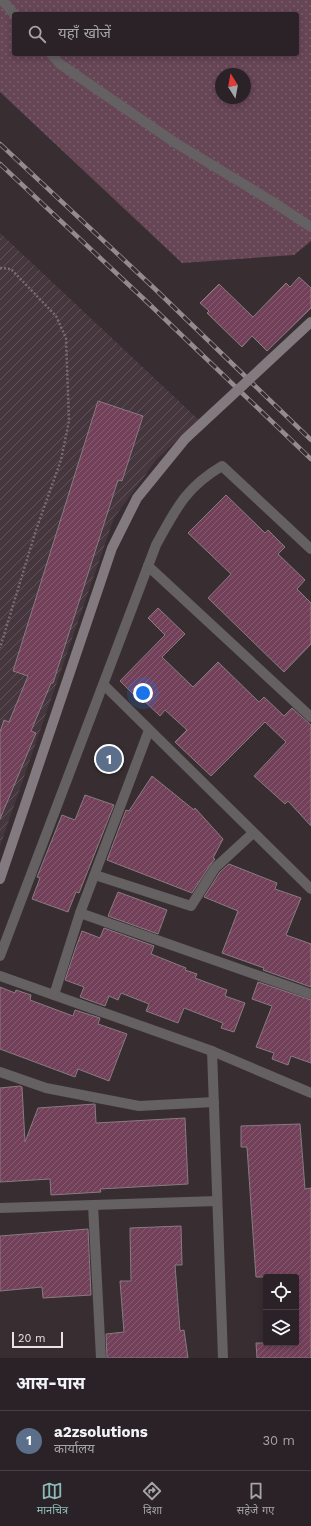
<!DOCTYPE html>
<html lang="hi">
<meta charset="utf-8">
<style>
body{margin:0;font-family:"Work Sans","Noto Sans Devanagari",sans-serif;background:#362f32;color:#f1f3f6}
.controls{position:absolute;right:12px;bottom:12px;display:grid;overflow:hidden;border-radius:4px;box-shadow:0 2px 6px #0003}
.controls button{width:36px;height:36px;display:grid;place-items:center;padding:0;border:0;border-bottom:1px solid #463f43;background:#2a2226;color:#f1f3f6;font:20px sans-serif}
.compass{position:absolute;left:215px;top:68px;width:36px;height:36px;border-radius:50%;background:#2a2226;box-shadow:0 2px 6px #0003;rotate:349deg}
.scale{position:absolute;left:12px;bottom:10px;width:51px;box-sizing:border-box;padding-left:4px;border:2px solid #e8e2e4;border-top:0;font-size:11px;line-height:14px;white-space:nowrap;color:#e8e2e4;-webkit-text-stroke:3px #382e32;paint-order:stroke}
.you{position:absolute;left:143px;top:693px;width:14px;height:14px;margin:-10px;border:3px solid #fff;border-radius:50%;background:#1a73e8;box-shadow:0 0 0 6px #1a73e833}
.badge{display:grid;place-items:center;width:26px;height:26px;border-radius:50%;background:#8bbbb9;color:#fff;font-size:13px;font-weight:700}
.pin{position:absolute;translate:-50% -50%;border:2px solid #fff;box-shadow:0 1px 4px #0006}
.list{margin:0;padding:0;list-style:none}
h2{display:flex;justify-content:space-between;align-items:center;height:52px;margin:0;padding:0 16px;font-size:17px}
h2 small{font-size:13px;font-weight:400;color:#a5a4a7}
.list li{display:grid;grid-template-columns:26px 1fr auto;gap:12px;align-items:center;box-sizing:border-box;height:60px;padding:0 16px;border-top:1px solid #463f43}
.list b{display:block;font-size:15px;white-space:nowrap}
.list p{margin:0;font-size:13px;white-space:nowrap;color:#a5a4a7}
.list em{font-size:13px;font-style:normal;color:#a5a4a7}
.icon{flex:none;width:22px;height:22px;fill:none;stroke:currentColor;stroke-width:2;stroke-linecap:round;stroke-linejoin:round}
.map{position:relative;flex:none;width:311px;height:1358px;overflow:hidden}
.search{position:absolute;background:#2a2226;box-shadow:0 2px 6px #0003;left:12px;right:12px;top:12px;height:44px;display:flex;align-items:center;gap:10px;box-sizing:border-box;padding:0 14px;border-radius:4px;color:#a5a4a7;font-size:15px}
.sheet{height:112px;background:#2a2226}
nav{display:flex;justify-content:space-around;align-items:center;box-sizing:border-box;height:56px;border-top:1px solid #463f43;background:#2a2226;font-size:11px;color:#a5a4a7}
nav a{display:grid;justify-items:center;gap:2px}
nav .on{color:#8bbbb9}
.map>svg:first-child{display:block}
</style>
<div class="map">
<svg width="311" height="1358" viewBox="0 0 311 1358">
<defs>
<pattern id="industrial-furrows" width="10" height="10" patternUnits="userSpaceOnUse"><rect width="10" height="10" fill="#46363d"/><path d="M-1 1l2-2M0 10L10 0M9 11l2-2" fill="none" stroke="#615359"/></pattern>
<pattern id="green-dots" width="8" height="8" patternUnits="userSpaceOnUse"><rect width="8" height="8" fill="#664555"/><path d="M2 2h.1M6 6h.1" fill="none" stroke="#7c606d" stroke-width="1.8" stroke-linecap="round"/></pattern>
<pattern id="building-hatch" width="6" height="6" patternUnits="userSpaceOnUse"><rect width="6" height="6" fill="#73405a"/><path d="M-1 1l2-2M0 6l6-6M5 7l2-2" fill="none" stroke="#875b72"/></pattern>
</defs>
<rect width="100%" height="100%" fill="#382e32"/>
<path fill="url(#industrial-furrows)" d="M0 233 199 420 156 460 114 518 0 846Z"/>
<path fill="url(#green-dots)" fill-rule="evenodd" d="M0 0H311V241L294 255 182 263 0 92ZM14 14H297V54H14ZM221 74H245V98H221Z"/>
<g fill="url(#building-hatch)" stroke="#877b80">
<path d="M299 277 311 288V308L267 351 252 336 242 347 207 313 209 311 200 303 219 284 253 317 286 283 290 287Z"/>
<path d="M98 401 143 416 122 481 118 480 53 683H51L31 731 36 733 0 819V732L4 720 9 722 28 676 13 671Z"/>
<path d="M226 495 265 533 268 530 285 547 278 554 305 580 297 589 311 603V644L284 672 208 598 231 574 188 533Z"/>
<path d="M158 608 185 634 162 657 193 687 218 662 259 702 264 697 284 716 292 708 311 725V826L288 801 285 804 254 776 286 742 265 722 211 776 175 742 187 730 165 710 160 716 138 695 136 697 120 681 165 635 148 618Z"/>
<path d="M152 776 194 810 195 808 223 839 213 858 215 859 210 865 192 893 107 860 126 810 129 811Z"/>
<path d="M85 795 114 805 79 893 76 892 68 912 32 899 40 878 37 877 62 815 75 820Z"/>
<path d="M229 864 277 883 275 889 301 898 286 935 311 944V987L263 970 264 968 222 953 238 911 204 897 220 872Z"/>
<path d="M118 892 167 910 158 934 108 916Z"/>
<path d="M104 928 154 946 151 954 186 968 185 970 197 974 195 978 227 990 225 996 245 1003 234 1032 221 1028 223 1023 184 1008 178 1023 146 1011 149 1004 121 993 118 1000 109 996 105 1006 80 997 84 987 65 980 76 947 82 931 100 938Z"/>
<path d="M258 982 311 1000V1063L291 1056 288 1065 272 1059 274 1053 256 1047 272 1006 252 999Z"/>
<path d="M0 987 15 993 16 990 31 995 30 1000 73 1016 75 1010 100 1018 98 1024 127 1034 109 1081 78 1069 75 1077 0 1049Z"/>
<path d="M20 1086 22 1087 25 1142 38 1108 95 1104 96 1123 185 1118 188 1184 100 1189 101 1192 51 1195 50 1179 0 1182V1088Z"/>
<path d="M300 1124 305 1189 311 1188V1358H257L256 1343H296V1277H256L247 1147H241V1126Z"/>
<path d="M181 1226 182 1265H175L180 1331 184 1330 188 1358H107L106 1334 124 1332 120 1281H131L130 1228Z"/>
<path d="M88 1229 91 1295 43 1298 42 1287 0 1291V1236Z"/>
</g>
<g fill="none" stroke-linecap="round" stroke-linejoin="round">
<path stroke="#756d70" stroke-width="2.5" stroke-dasharray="2 2" stroke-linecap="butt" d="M0 268 11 269 56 316 66 338 69 421 61 460 36 530 0 648"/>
<g stroke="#656062" stroke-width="10">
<path d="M148 566 311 717"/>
<path d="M104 685 311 889"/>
<path d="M95 875 191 906 215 868 253 833"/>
<path d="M80 913 311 994"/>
<path d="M0 956 156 545C176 509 185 488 222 466L311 549"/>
<path d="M0 976 212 1051 311 1093"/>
<path d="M54 995 80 913 149 730"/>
<path d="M212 1051 223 1358"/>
<path d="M0 1072 46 1088 139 1106 214 1102"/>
<path d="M93 1205 101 1358"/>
<path d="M0 1208 217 1201"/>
</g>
<g stroke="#656062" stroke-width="10">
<path d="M2 0 14 14"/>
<path d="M51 54 60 64 174 142 273 202 311 227"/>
</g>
<defs>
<g id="rail">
<path d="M0 144 154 288 311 440"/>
<path d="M0 164 146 301 311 459"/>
</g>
</defs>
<use href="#rail" stroke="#938b8e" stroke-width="4.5"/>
<use href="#rail" stroke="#382e32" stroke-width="3" stroke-dasharray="9" stroke-linecap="butt"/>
<path stroke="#827a7e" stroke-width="10" d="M0 879 112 548 137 498 185 439 311 322"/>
</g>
</svg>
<div class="controls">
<button><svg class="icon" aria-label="locate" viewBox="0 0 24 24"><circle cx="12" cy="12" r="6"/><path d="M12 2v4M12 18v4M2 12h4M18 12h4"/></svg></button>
<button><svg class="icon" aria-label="layers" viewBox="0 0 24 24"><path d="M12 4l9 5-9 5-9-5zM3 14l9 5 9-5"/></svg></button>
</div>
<svg class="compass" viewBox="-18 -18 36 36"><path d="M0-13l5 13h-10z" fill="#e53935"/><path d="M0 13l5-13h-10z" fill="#a5a4a7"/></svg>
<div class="scale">20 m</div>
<div class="you"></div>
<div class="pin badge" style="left:109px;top:759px;background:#5c6f8a">1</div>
<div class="search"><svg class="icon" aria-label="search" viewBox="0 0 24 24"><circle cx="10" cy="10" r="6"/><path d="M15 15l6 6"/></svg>यहाँ खोजें</div>
</div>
<section class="sheet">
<h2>आस-पास<small></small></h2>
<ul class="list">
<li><span class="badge" style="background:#5c6f8a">1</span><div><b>a2zsolutions</b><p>कार्यालय</p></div><em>30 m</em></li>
</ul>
</section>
<nav>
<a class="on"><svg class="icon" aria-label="map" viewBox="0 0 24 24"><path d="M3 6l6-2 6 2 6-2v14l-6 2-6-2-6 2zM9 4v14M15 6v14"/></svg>मानचित्र</a>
<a><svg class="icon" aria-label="directions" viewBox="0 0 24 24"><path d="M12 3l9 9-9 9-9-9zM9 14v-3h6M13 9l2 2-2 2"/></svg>दिशा</a>
<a><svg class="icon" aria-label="saved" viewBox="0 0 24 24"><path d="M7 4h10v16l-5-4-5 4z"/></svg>सहेजे गए</a>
</nav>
